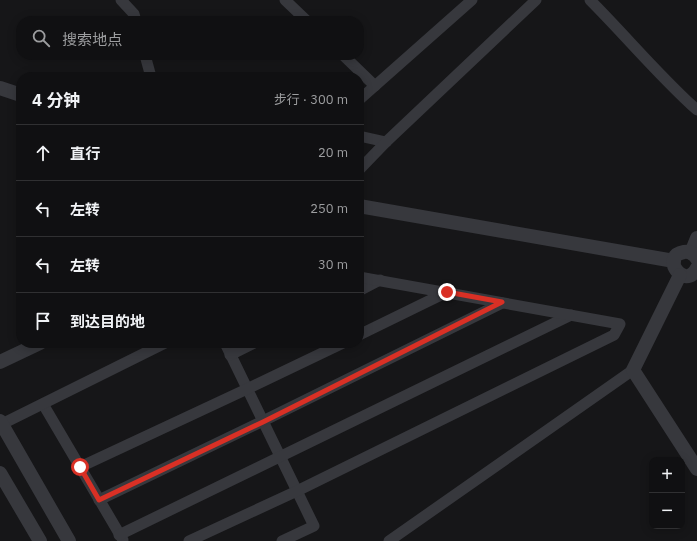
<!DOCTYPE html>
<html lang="zh">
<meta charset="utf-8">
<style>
body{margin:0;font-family:"IBM Plex Sans","Noto Sans SC",sans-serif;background:#1e1e20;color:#f1f3f6}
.controls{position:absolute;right:12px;bottom:12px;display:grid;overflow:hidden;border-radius:8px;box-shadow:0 2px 10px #0003}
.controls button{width:36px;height:36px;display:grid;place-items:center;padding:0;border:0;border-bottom:1px solid #303032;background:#101012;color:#f1f3f6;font:20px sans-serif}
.stop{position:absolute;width:12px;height:12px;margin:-9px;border:3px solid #d93025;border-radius:50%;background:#fff}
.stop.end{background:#d93025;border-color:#fff;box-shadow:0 1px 4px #0008}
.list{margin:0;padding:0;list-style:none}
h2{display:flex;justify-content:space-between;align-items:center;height:52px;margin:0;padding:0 16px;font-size:17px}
h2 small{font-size:13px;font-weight:400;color:#9c9d9f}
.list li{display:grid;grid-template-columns:26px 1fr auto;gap:12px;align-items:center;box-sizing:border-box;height:56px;padding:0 16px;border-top:1px solid #303032}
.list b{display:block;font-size:15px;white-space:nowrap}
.list em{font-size:13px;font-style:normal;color:#9c9d9f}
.icon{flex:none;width:22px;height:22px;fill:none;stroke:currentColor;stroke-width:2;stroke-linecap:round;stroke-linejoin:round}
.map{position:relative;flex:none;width:697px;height:541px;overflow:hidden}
.search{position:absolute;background:#101012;box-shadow:0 2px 10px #0003;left:16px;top:16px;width:348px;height:44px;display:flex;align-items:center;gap:10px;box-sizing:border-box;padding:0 14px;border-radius:16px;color:#9c9d9f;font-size:15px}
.panel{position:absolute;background:#101012;box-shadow:0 2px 10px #0003;left:16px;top:72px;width:348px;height:276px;border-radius:16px}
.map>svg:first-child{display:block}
</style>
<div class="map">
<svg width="697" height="541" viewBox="0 0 697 541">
<rect width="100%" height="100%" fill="#161618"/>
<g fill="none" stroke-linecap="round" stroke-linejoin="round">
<g stroke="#37383d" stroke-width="11">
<path d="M121 0 134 14 136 21"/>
<path d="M285 0 307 21"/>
<path d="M590 0C626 36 659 76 697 110"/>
<path d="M145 55 151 77"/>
<path d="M343 55 375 86"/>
<path d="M359 100 472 0"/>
<path d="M359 136 386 142"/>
<path d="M359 170 386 142 536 0"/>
<path d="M359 291 380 280"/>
<path d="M359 335 447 292"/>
<path d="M225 343 314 526 282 541"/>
<path d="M230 355 254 343"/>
<path d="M43 404 123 540"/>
<path d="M2 424 165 343"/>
<path d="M80 467 247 389 343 343"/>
<path d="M99 500 263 421 502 303"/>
<path d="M119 535 571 315"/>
<path d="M189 541 297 491 614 335 620 324 359 277"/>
<path d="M389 541 633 370"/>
</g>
<g stroke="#37383d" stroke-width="14">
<path d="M0 88 21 95"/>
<path d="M359 206 674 261"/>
<path d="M691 253 697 238"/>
<path d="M697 259C694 254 690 251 684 252 659 256 685 292 697 268"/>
<path d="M680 275 633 370 697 469"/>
<path d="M0 362 40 343"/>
<path d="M0 421 69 541"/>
<path d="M0 473 40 541"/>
</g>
</g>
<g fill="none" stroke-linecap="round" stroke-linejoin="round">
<path stroke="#d93025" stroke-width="5" d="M80 467 99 500 263 422 502 302 447 292"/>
</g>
</svg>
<div class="controls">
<button>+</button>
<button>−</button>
</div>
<div class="stop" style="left:80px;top:467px"></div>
<div class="stop end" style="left:447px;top:292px"></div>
<div class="search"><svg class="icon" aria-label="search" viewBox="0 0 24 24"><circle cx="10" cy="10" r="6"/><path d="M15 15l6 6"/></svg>搜索地点</div>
<section class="panel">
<h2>4 分钟<small>步行 · 300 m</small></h2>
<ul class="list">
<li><svg class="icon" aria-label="ahead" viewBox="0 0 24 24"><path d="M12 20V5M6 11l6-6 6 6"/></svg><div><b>直行</b></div><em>20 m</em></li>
<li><svg class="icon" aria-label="left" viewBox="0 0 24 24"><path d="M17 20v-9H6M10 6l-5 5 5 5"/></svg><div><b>左转</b></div><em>250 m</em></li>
<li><svg class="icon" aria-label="left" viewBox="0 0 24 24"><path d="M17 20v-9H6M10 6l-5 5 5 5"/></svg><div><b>左转</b></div><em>30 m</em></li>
<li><svg class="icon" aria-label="arrive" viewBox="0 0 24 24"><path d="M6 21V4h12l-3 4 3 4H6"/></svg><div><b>到达目的地</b></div></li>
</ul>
</section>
</div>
